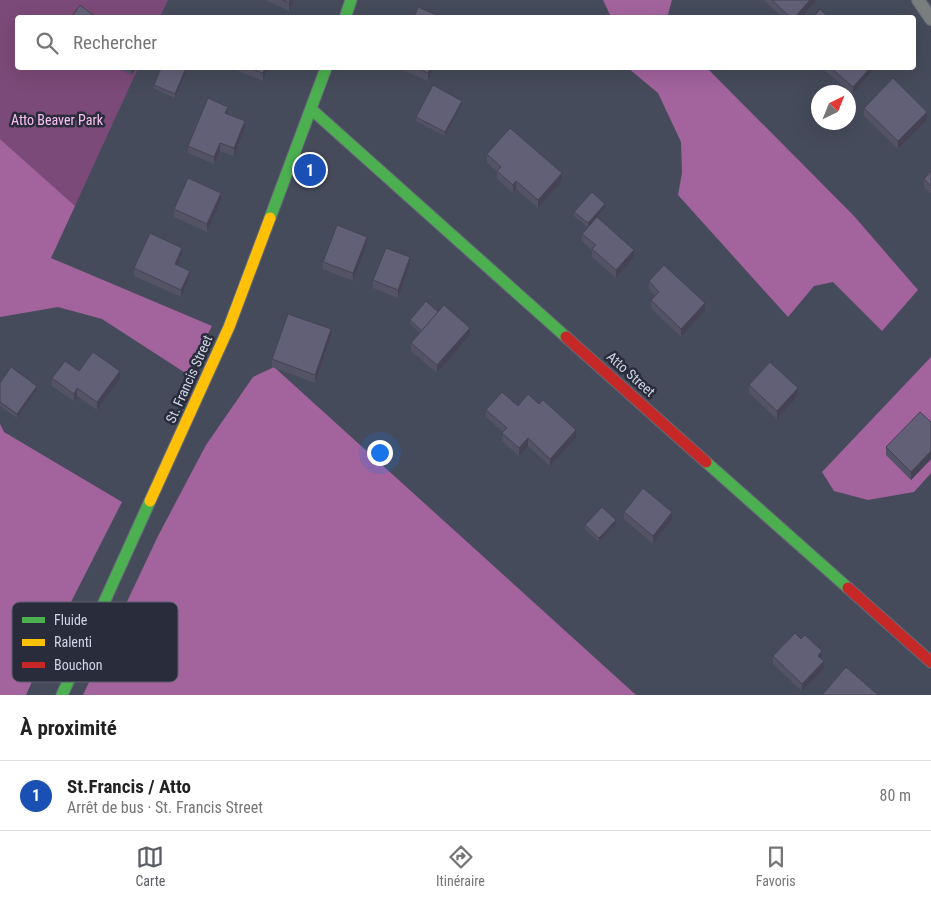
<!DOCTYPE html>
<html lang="fr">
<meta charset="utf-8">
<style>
body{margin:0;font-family:"Roboto Condensed",sans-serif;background:#f2f2f2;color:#222}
.compass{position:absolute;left:811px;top:85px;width:45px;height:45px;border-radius:50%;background:#fff;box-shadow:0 5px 20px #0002;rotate:43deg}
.you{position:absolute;left:379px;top:452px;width:18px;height:18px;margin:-12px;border:4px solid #fff;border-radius:50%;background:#1a73e8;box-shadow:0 0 0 8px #1a73e833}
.badge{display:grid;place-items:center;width:32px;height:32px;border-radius:50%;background:#5b5d65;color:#fff;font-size:16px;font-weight:700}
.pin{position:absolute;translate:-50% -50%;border:2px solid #fff;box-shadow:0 1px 5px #0006}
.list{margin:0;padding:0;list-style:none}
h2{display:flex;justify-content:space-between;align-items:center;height:65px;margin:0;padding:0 20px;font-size:21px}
h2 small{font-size:16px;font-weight:400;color:#767676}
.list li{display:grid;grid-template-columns:32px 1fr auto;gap:15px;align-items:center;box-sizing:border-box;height:70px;padding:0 20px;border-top:1px solid #e0e0e0}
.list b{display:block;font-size:19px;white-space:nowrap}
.list p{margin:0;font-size:16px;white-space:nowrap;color:#767676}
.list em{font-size:16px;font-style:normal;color:#767676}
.icon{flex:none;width:28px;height:28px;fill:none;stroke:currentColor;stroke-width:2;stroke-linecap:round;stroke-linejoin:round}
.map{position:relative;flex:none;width:931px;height:695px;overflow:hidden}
.search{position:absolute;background:#fff;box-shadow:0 5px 20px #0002;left:15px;right:15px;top:15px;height:55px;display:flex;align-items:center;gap:12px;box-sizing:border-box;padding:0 18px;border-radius:5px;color:#767676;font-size:19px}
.sheet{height:135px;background:#fff}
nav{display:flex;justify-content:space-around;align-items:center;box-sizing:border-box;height:70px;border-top:1px solid #e0e0e0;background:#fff;font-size:14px;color:#767676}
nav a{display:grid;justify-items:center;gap:2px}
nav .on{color:#5b5d65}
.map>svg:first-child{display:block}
</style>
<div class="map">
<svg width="931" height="695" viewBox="0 0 931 695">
<rect width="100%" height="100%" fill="#464b5b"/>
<path fill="#7c4a78" d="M0 0H168L160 17 18 18V68H138L75 206 0 139Z"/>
<g fill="#a3639d">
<path d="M603 0H672L667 18 611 17Z"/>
<path d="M628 68H707L854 216 918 290 882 331 833 282 814 286 788 317 678 195 682 173 681 142 658 93Z"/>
<path d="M0 139 75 206 51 258 212 326 187 374 102 319 58 307 0 317Z"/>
<path d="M931 357V473L914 492 868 500 834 491 822 472Z"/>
<path d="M274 367 636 695H83L158 536 206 445 253 377Z"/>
<path d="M0 424 4 432 122 502 45 653 26 695H0Z"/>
</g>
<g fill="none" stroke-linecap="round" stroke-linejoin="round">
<defs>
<path id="street" d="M918 0 931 19"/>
<g id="fast">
<path d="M345 18 351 0"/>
<path d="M311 109 566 337"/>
<path d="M270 218 326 68"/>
<path d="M706 462 848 588"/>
<path d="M62 695 150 501"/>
</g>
<path id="slow" d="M150 501 229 327 270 218"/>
<g id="jam">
<path d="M566 337 706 462"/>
<path d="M848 588 931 662"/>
</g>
</defs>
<use href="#street" stroke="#666a78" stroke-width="14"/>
<use href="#fast" stroke="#666a78" stroke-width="13"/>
<use href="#slow" stroke="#666a78" stroke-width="13"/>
<use href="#jam" stroke="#666a78" stroke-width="13"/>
<use href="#street" stroke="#7a7e7e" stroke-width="12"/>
<use href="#fast" stroke="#4caf50" stroke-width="11"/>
<use href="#slow" stroke="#ffc107" stroke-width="11"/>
<use href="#jam" stroke="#c62828" stroke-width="11"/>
</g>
<g fill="#545366">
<path d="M266 0H294L289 11Z"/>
<path d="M764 0H816V1L801 18H783Z"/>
<path d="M121 68H136L132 75 121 70Z"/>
<path d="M156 68H188L175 98 154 89V85L159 71 156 70Z"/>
<path d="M231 68H268L263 81Z"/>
<path d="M397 68H434L428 81Z"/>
<path d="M822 68H876L853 94Z"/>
<path d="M462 105 445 136 416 121V117Z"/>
<path d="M864 108 927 120 898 149 864 116Z"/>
<path d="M228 114 245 129 234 156 220 151 214 164 188 153V146Z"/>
<path d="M487 154 562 181 538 208 516 189 513 193 497 179V172L487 162Z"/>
<path d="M931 171V194L924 187V179Z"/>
<path d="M221 201 207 232 174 217V209Z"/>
<path d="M605 208 597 217 634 258 616 278 592 257V250L582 241V234L588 227 574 216V212Z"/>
<path d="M367 245 353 281 323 269V262Z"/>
<path d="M182 255 178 265 190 278 181 297 134 276V268Z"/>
<path d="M410 265 398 298 373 288V280Z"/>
<path d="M649 281 705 311 681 337 651 308V300L655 296 649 289Z"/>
<path d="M438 312 470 335 437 373 411 351V343L420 333 410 324V320Z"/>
<path d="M331 337 315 383 272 367V359Z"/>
<path d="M79 371 120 379 97 410 77 396 74 401 52 386V378Z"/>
<path d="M0 383 37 390 17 418 0 406Z"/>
<path d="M749 385 798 396 777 419 749 393Z"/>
<path d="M518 406 576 438 550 466 528 446 519 456 502 441 503 432 486 417V410Z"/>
<path d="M931 422V459L911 480 886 455V447Z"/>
<path d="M624 512 672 520 653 544 624 519Z"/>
<path d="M616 524 599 542 585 529V525Z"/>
<path d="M773 656 822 659 824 669 802 691 773 664Z"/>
</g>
<g fill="#454353">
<path d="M290 0H294L289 11V3Z"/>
<path d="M810 0H816V1L801 18H794Z"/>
<path d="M134 68H136L132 75V71Z"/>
<path d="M186 68H188L175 98V94Z"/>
<path d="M265 68H268L263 81V73Z"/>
<path d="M430 68H434L428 81V73Z"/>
<path d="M870 68H876L853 94V87Z"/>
<path d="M462 101V105L445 136V132Z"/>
<path d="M228 107V114L225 113Z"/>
<path d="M927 112V120L898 149V141Z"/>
<path d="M245 121V129L234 156V148Z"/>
<path d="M220 143V151L214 164V157Z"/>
<path d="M562 173V181L538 208V200Z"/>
<path d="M516 181V189L513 193V185Z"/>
<path d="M221 193V201L207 232V224Z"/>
<path d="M605 204V208L588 227V223Z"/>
<path d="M367 237V245L353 281V273Z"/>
<path d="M182 248V255L175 272V264Z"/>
<path d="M634 250V258L616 278V270Z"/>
<path d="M410 257V265L398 298V290Z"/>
<path d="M190 271V278L181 297V290Z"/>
<path d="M705 303V311L681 337V329Z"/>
<path d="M470 328V335L437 373V365Z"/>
<path d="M331 329V337L315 383V375Z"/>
<path d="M120 371V379L97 410V402Z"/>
<path d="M37 386V390L17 418V414Z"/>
<path d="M77 388V396L74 401V394Z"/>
<path d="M798 388V396L777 419V411Z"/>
<path d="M576 430V438L550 466V459Z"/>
<path d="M528 438V446L519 456V448Z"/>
<path d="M931 451V459L911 480V472Z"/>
<path d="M672 512V520L653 544V536Z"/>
<path d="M616 520V524L599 542V538Z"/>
<path d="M822 651V659L818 656Z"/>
<path d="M824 661V669L802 691V684Z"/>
</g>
<g fill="#626077" stroke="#454353">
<path d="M283 0H290L289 3Z"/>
<path d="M772 0H810L794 18H791Z"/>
<path d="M80 5 97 18H71Z"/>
<path d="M418 7 444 18H414Z"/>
<path d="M820 9 829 18H813Z"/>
<path d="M125 68H134L132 71Z"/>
<path d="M160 68H186L175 94 154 85 161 68Z"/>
<path d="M249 68H265L263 73Z"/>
<path d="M415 68H430L428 73Z"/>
<path d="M831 68H870L853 87Z"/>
<path d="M893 78 927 112 898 141 864 108Z"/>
<path d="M433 85 462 101 445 132 416 117Z"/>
<path d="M208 98 228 107 225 113 245 121 234 148 220 143 214 157 188 146Z"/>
<path d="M510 128 562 173 538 200 516 181 513 185 497 171 501 167 487 154Z"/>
<path d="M931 171V186L924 179Z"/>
<path d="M188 178 221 193 207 224 174 209Z"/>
<path d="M592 192 605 204 588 223 574 212Z"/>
<path d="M597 217 634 250 616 270 592 249 596 245 582 234Z"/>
<path d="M337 225 367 237 353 273 323 262Z"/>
<path d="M150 233 182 248 175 264 190 271 181 290 134 268Z"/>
<path d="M386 248 410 257 398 290 373 280Z"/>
<path d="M664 265 705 303 681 329 651 300 659 292 649 281Z"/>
<path d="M426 301 438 312 422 331 410 320Z"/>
<path d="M444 305 470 328 437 365 411 343Z"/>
<path d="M288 314 331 329 315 375 272 359Z"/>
<path d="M93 352 120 371 97 402 77 388 74 394 52 378 65 361 79 371Z"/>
<path d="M770 362 798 388 777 411 749 385Z"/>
<path d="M11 367 37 386 17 414 0 402V383Z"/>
<path d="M502 392 518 406 528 394 539 404 543 400 576 430 550 459 528 438 519 448 502 433 507 428 486 410Z"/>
<path d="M920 412 931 422V451L911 472 886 447Z"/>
<path d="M643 488 672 512 653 536 624 512Z"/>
<path d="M602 507 616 520 599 538 585 525Z"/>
<path d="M795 633 801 639 805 635 822 651 818 656 824 661 802 684 773 656Z"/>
<path d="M846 667 878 695H822Z"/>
</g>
<g text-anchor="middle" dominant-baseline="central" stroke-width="5" stroke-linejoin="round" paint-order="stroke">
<g font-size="14" fill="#fcc0f2" stroke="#292d3b">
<text x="57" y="120">Atto Beaver Park</text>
</g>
<g font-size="14" fill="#d0d5e7" stroke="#292d3b">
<text transform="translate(631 374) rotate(42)">Atto Street</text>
<text transform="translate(189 379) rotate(-66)">St. Francis Street</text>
</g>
</g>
<rect x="12" y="602" width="166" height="80" rx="8" fill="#292d3b" stroke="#5b5f6f" stroke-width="1"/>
<rect x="22" y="617" width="23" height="6" fill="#4caf50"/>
<rect x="22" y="639" width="23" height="7" fill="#ffc107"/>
<rect x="22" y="662" width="23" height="6" fill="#c62828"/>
<g font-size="14" fill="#d0d5e7">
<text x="54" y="625">Fluide</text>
<text x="54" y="647">Ralenti</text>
<text x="54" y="670">Bouchon</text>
</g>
</svg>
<svg class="compass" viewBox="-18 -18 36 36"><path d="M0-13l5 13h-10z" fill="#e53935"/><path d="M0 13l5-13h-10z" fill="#767676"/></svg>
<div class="you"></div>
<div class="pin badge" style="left:310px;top:170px;background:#1a4fb4">1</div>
<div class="search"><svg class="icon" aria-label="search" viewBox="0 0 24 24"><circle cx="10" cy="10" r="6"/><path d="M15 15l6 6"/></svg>Rechercher</div>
</div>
<section class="sheet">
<h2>À proximité<small></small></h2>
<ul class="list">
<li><span class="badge" style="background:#1a4fb4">1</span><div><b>St.Francis / Atto</b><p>Arrêt de bus · St. Francis Street</p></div><em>80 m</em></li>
</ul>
</section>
<nav>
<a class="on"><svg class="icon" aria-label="map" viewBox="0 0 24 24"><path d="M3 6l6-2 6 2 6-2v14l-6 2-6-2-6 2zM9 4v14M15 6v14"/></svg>Carte</a>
<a><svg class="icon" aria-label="directions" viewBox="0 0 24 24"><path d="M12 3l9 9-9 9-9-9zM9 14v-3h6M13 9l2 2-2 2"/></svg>Itinéraire</a>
<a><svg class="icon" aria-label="saved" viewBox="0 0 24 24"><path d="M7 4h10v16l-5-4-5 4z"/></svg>Favoris</a>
</nav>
